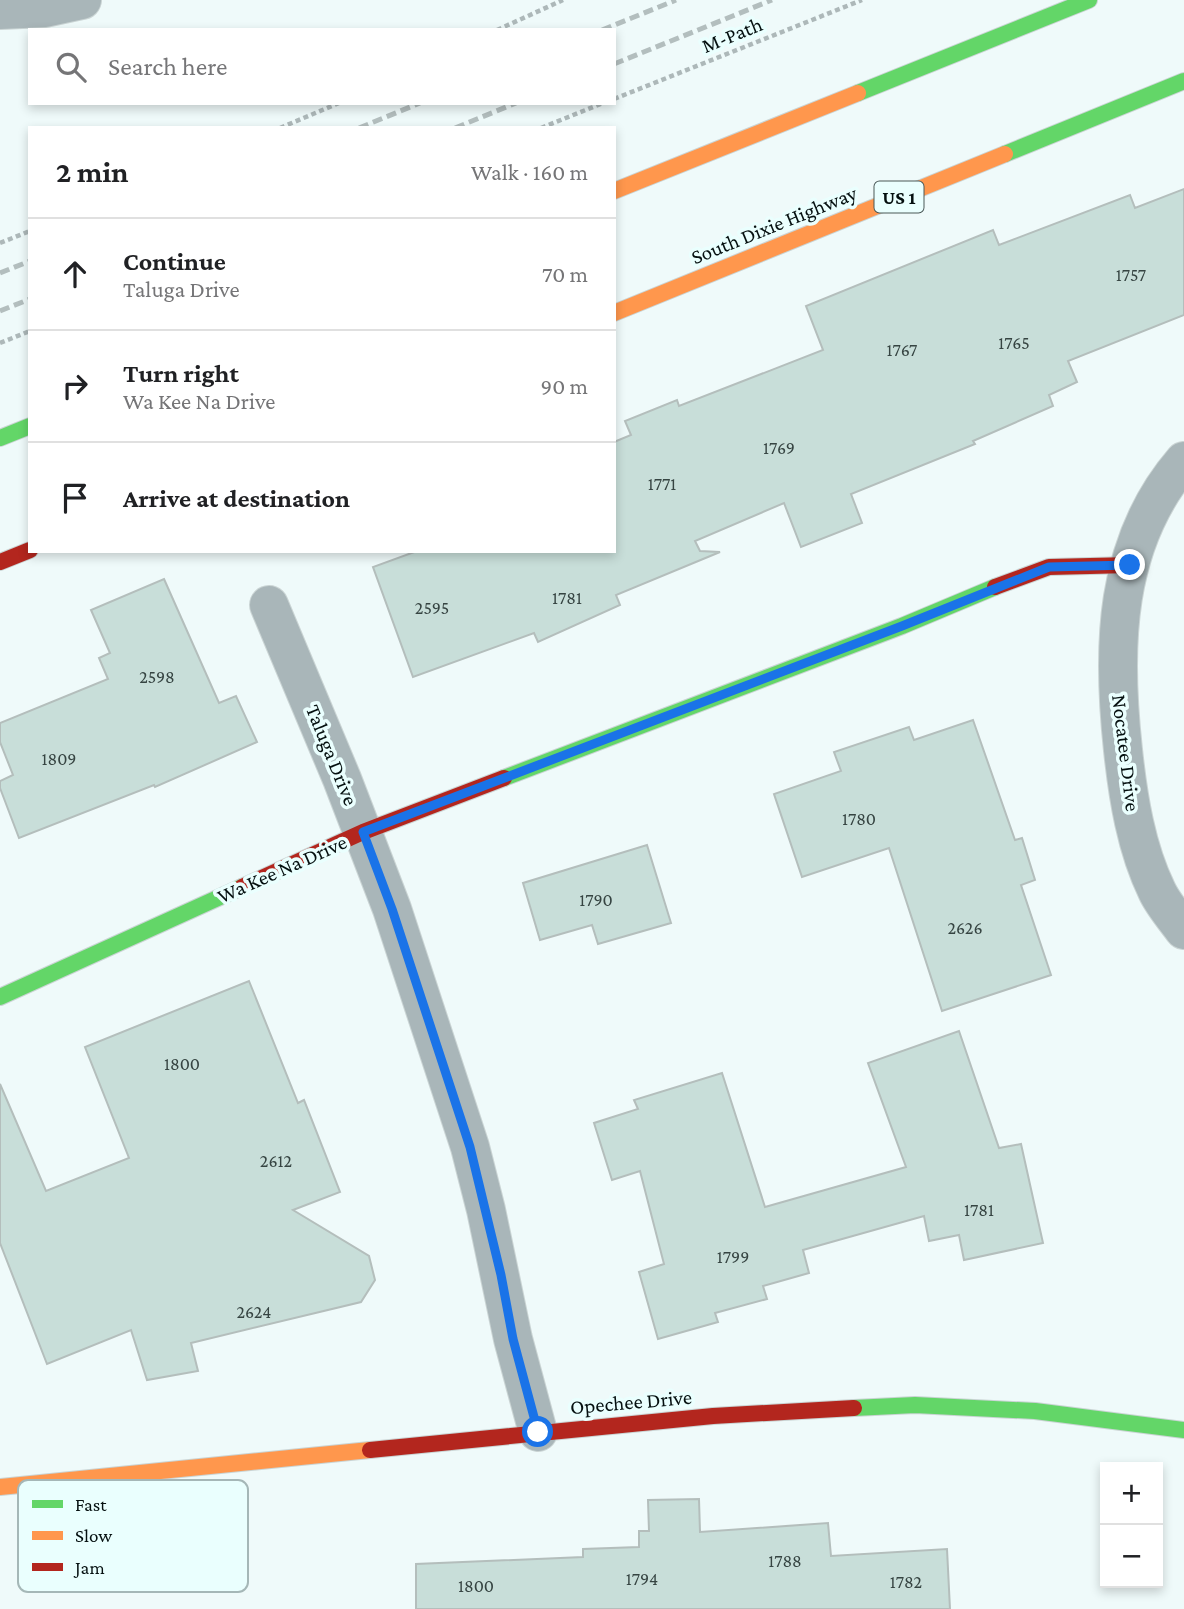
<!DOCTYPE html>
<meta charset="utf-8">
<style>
body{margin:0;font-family:"Crimson Pro",serif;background:#f2f2f2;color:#202124}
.controls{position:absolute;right:21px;bottom:21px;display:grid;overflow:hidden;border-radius:0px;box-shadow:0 4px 10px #0003}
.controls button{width:63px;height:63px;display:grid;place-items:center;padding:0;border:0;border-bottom:2px solid #e0e0e0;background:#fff;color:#202124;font:35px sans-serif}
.stop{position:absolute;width:21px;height:21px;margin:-16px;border:5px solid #1a73e8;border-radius:50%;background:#fff}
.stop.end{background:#1a73e8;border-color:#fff;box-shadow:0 2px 7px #0008}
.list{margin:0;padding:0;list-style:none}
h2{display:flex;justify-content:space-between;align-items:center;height:91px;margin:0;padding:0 28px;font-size:30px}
h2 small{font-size:23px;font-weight:400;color:#757577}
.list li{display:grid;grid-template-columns:46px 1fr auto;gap:21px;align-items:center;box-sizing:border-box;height:112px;padding:0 28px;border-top:2px solid #e0e0e0}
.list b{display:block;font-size:26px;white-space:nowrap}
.list p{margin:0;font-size:23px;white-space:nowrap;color:#757577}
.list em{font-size:23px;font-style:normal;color:#757577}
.icon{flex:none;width:38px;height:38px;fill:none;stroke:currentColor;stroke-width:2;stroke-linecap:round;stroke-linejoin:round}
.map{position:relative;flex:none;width:1184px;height:1609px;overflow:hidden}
.search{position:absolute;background:#fff;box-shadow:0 4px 10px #0003;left:28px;top:28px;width:588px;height:77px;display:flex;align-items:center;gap:18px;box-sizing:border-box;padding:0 24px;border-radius:0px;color:#757577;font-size:26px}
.panel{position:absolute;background:#fff;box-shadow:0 4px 10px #0003;left:28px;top:126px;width:588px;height:427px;border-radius:0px}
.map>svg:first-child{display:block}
</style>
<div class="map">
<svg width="1184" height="1609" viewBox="0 0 1184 1609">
<rect width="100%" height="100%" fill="#effafa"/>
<g fill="#c8ded9" stroke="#b4bebc" stroke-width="2">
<path d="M1184 189V315L1068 361 1077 382 1049 395 1053 406 973 441 975 444 851 494 862 523 801 547 784 503 695 541 700 551 720 552 616 595 620 605 538 642 534 633 413 677 373 567 417 551H614V442L631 435 625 421 677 400 679 406 823 350 806 306 993 230 999 245 1130 195 1135 208Z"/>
<path d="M164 579 219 703 236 696 257 742 155 787 154 785 19 838 0 788V781L13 775 0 742V723L108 679 99 658 110 653 91 610Z"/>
<path d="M973 720 1015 840 1022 838 1035 880 1021 885 1051 975 942 1011 889 848 802 877 774 794 841 771 834 752 909 727 914 740Z"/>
<path d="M647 845 671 923 598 944 592 925 540 940 523 883Z"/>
<path d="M249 981 298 1103 304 1100 340 1192 293 1210 369 1256 375 1280 361 1302 191 1343 198 1371 147 1380 131 1330 47 1364 0 1243V1084L46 1191 129 1158 85 1047Z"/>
<path d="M959 1031 999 1148 1021 1144 1043 1243 964 1260 959 1235 929 1241 924 1216 803 1250 809 1273 763 1286 767 1299 715 1313 718 1322 658 1339 639 1272 664 1264 640 1171 612 1180 594 1123 638 1109 634 1100 722 1073 765 1207 906 1167 868 1063Z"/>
<path d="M699 1499 700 1532 828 1523 831 1556 947 1549 950 1609H416V1564L583 1557V1549L639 1547V1531H649L648 1500Z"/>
</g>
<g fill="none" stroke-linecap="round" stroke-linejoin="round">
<defs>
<g id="street">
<path d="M0 10 45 8 82 0"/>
<path d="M1184 461C1113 543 1112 649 1123 750 1128 797 1136 848 1157 891 1163 904 1175 918 1184 930"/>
<path d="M269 605 342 779 392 909 470 1147 486 1210 513 1339 538 1432"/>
</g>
<g id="fast">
<path d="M858 93 1089 0"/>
<path d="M1005 154 1184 81"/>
<path d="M0 438 30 426"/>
<path d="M504 778 902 626 995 587"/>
<path d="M0 997 242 887"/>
<path d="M854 1408 915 1405 1035 1411 1184 1430"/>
</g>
<g id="slow">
<path d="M614 191 858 93"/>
<path d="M614 313 1005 154"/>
<path d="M0 1487 370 1450"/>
</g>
<g id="jam">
<path d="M0 562 30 550"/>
<path d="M995 587 1049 567 1131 565"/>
<path d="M242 887 363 832 504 778"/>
<path d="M370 1450 713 1416 854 1408"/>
</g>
</defs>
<use href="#street" stroke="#cad4d4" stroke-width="40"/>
<use href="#fast" stroke="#cad4d4" stroke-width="18"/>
<use href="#slow" stroke="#cad4d4" stroke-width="18"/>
<use href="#jam" stroke="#cad4d4" stroke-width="18"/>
<g stroke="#adb8b9" stroke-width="4.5" stroke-dasharray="5 3.5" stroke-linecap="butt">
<path d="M497 30 563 0"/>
<path d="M614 99 862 0"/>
<path d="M280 128 339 103"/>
<path d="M541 128 603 103"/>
<path d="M0 243 30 231"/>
<path d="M0 343 30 331"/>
</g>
<use href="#street" stroke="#a9b6b9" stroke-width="38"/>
<use href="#fast" stroke="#63d668" stroke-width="16"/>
<use href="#slow" stroke="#ff974d" stroke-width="16"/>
<use href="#jam" stroke="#b3261e" stroke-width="16"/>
<g stroke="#b3bebe" stroke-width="5" stroke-dasharray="10 5" stroke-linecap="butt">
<path d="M602 30 676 0"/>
<path d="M614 64 772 0"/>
<path d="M359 128 420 103"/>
<path d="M455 128 516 103"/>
<path d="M0 273 30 261"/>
<path d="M0 311 30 299"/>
</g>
</g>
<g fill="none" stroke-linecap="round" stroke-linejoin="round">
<path stroke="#1a73e8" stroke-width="9" d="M538 1432 513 1339 501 1275 470 1147 392 909 363 832 902 626 1049 567 1130 565"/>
</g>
<g text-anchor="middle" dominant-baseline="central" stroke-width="7" stroke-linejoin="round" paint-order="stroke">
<g font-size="18" fill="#364442">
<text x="1131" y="275">1757</text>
<text x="1014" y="343">1765</text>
<text x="902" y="350">1767</text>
<text x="779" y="448">1769</text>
<text x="662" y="484">1771</text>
<text x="567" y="598">1781</text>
<text x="432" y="608">2595</text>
<text x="157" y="677">2598</text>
<text x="59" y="759">1809</text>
<text x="859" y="819">1780</text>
<text x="596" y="900">1790</text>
<text x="965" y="928">2626</text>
<text x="182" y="1064">1800</text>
<text x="276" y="1161">2612</text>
<text x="979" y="1210">1781</text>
<text x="733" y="1257">1799</text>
<text x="254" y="1312">2624</text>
<text x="785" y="1561">1788</text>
<text x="642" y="1579">1794</text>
<text x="906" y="1582">1782</text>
<text x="476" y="1586">1800</text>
</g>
<rect fill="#eafffe" stroke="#4a5857" stroke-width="2" x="874.5" y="181.5" width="49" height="31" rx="5"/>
<g font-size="19" font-weight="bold" fill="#051010">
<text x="899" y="197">US 1</text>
</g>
<g font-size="21" fill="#051010" stroke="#eafffe">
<text transform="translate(732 35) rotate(-22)">M-Path</text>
<text transform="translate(774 225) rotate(-22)">South Dixie Highway</text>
<text transform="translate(1126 753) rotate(83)">Nocatee Drive</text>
<text transform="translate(332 755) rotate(68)">Taluga Drive</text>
<text transform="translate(282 869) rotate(-24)">Wa Kee Na Drive</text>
<text transform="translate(631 1402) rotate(-5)">Opechee Drive</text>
</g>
</g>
<rect x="18" y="1480" width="230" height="112" rx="10" fill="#eafffe" stroke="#a5b7b7" stroke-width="2"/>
<rect x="32" y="1500" width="31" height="8" fill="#63d668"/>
<rect x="32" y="1531" width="31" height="9" fill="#ff974d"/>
<rect x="32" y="1563" width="31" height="8" fill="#b3261e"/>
<g font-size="19" fill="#051010">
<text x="75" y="1511">Fast</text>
<text x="75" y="1542">Slow</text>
<text x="75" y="1574">Jam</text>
</g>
</svg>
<div class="controls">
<button>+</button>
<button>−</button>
</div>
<div class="stop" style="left:538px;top:1432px"></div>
<div class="stop end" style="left:1130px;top:565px"></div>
<div class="search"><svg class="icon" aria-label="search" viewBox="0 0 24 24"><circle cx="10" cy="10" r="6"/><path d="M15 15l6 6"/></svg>Search here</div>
<section class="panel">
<h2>2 min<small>Walk · 160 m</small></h2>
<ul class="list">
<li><svg class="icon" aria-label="ahead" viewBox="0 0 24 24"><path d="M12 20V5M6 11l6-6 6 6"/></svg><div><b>Continue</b><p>Taluga Drive</p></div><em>70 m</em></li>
<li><svg class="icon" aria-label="right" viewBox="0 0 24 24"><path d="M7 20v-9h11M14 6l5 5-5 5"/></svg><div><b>Turn right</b><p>Wa Kee Na Drive</p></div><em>90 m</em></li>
<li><svg class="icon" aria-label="arrive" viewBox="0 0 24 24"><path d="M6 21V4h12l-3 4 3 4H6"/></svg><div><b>Arrive at destination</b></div></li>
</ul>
</section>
</div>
